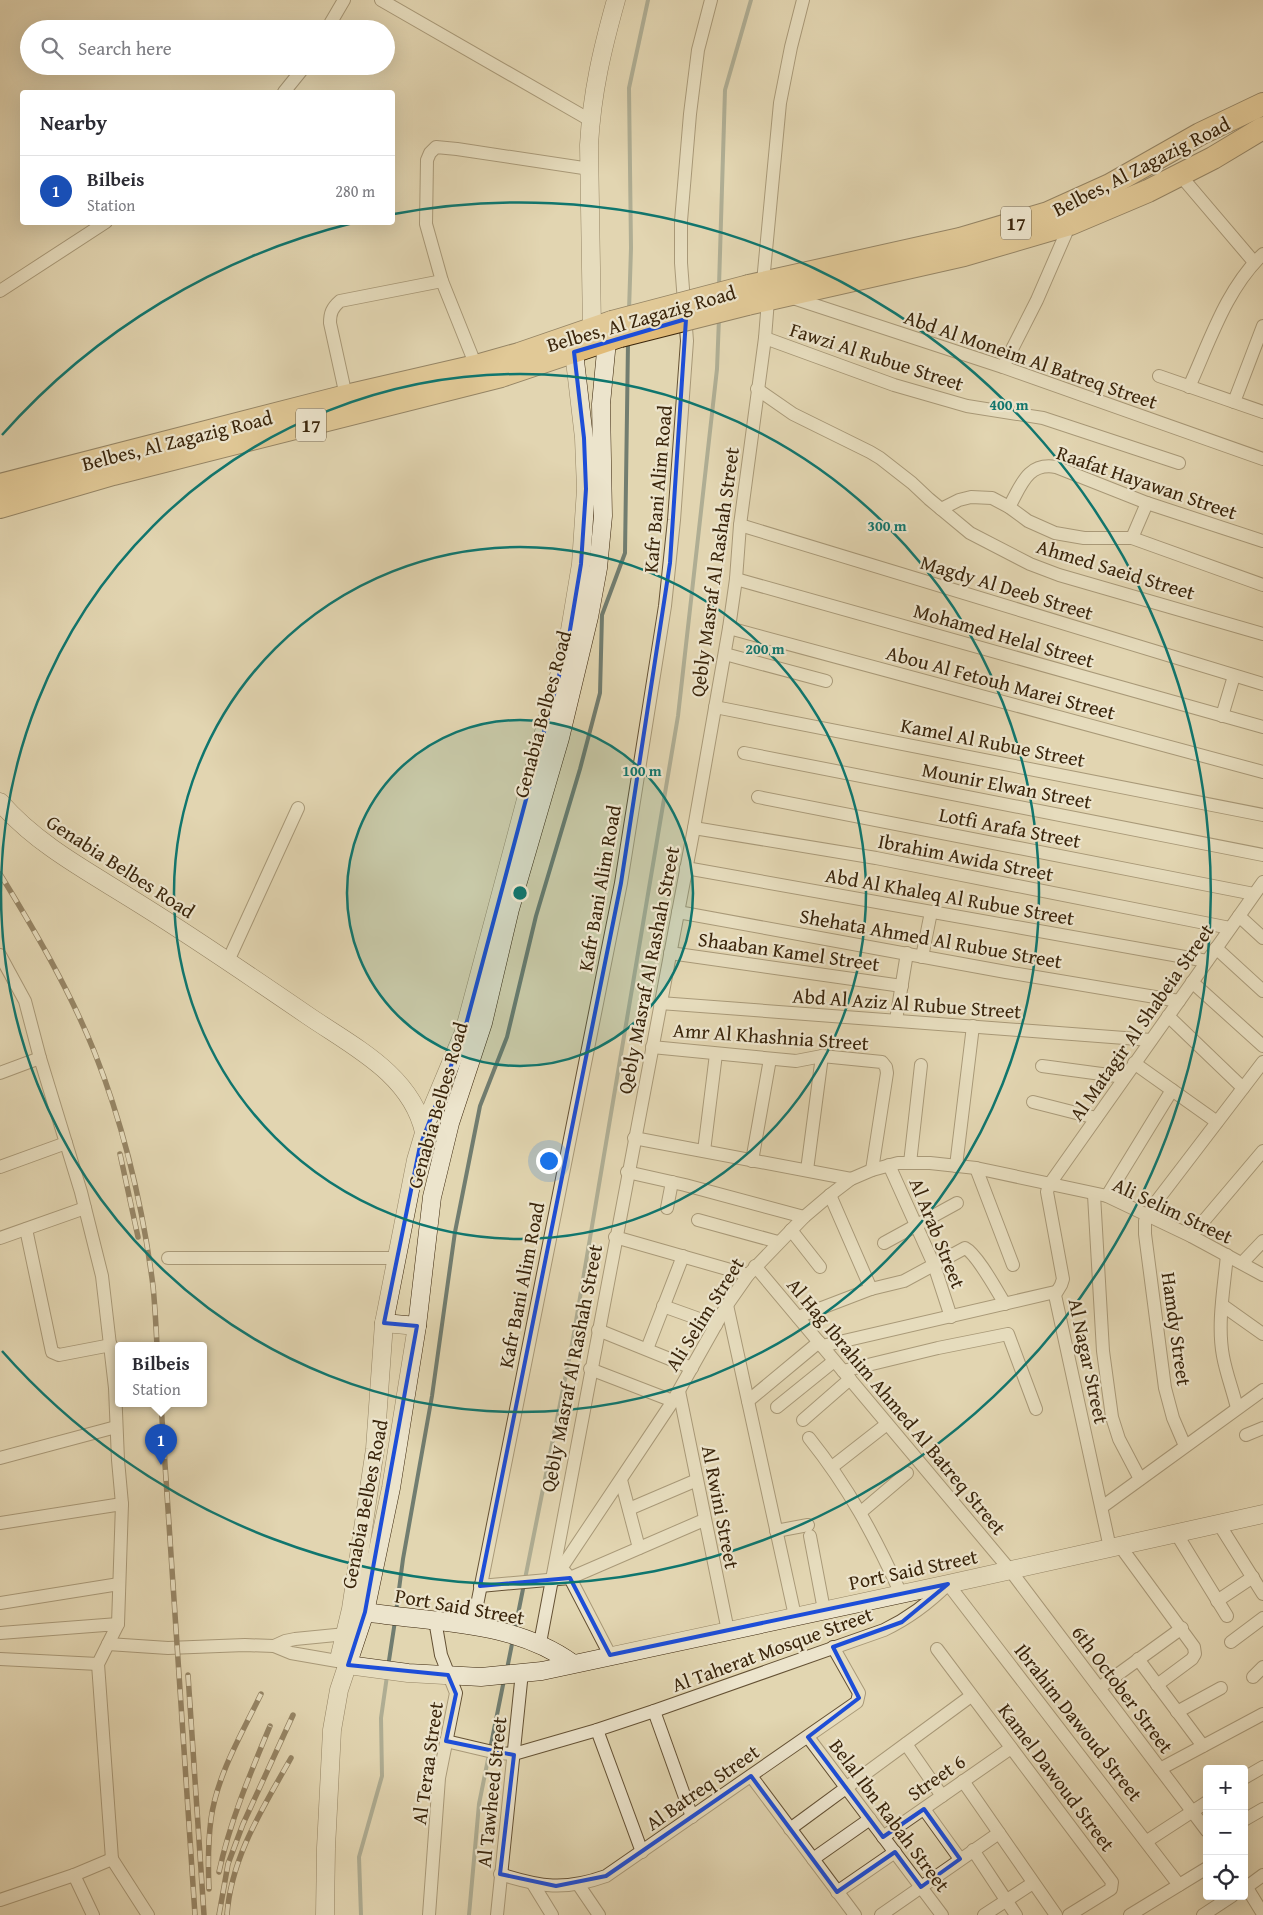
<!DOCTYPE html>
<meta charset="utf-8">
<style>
body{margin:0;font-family:"Gentium Book Plus",serif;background:#f2f2f3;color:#2b2b33}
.controls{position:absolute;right:15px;bottom:15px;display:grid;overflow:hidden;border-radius:5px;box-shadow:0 5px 20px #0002}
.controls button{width:45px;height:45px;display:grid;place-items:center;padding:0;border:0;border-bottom:1px solid #e1e1e2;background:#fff;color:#2b2b33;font:25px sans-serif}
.you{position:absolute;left:548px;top:1160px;width:18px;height:18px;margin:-12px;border:4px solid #fff;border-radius:50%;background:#1a73e8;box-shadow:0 0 0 8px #1a73e833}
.badge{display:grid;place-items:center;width:32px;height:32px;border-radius:50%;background:#db2777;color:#fff;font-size:16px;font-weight:700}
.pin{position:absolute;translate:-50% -41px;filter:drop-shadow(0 1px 2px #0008)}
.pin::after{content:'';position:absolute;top:26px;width:18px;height:15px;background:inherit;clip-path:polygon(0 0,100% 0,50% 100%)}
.popup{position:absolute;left:115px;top:1342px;width:92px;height:65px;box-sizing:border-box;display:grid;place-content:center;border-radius:5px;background:#fff;filter:drop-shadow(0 1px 4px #0005);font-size:16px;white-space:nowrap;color:#7c7c81}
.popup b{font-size:19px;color:#2b2b33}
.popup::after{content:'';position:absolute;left:50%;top:100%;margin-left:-10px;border:10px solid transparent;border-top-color:#fff}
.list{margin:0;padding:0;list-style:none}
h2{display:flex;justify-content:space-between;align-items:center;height:65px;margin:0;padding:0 20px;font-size:21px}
h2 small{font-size:16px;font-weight:400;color:#7c7c81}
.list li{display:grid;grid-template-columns:32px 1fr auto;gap:15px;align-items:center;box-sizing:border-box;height:70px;padding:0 20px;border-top:1px solid #e1e1e2}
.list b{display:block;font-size:19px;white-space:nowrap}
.list p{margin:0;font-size:16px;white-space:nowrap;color:#7c7c81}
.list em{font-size:16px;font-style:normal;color:#7c7c81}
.icon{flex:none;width:28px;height:28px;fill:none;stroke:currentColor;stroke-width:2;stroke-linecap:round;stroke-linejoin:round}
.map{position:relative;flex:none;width:1263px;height:1915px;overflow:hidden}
.search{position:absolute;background:#fff;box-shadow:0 5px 20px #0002;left:20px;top:20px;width:375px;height:55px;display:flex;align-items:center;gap:12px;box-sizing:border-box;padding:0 18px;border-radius:28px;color:#7c7c81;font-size:19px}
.panel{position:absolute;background:#fff;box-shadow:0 5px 20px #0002;left:20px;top:90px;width:375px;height:135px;border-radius:5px}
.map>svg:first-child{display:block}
</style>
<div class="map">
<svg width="1263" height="1915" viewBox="0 0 1263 1915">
<rect width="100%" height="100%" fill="#e2d6b1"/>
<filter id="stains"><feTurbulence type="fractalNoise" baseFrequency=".004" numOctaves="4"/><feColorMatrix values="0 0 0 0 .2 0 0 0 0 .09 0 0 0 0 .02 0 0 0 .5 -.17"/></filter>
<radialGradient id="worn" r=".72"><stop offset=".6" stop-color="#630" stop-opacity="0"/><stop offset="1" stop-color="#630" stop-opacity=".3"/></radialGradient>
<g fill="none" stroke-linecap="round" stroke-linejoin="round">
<g stroke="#717d70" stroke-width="4">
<path d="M719 286 725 90 751 0"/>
<path d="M629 311 631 248 629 88 648 0"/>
<path d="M396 1612 403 1559 432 1396 455 1232 480 1106 507 1037 536 916 580 769 600 693 602 615 625 553 628 343"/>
<path d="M515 1629 573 1339 678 716 717 369 719 318"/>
<path d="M388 1667 395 1621"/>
<path d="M507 1669 513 1639"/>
<path d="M361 1915 359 1857 382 1776 381 1718 387 1676"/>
<path d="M469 1915 479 1804 504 1680"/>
</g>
<defs>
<g id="street">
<path d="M381 0 590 120"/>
<path d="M327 29 344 0"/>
<path d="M284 92 305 66"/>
<path d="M1180 175 1254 262"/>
<path d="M763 282 780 103 791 47 803 0"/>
<path d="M0 291 106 222"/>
<path d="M790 297 1003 367 1263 459"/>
<path d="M765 338 894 385 967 406 1043 418 1179 463"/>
<path d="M476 366 442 281 426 224 427 160 430 153 436 147 457 149 590 169"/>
<path d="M1003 367 1037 300 1070 224"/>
<path d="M1159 376 1263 412"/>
<path d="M1189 387C1210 341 1226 289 1263 254"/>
<path d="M757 389 793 414 870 452 880 458 912 483 929 499 970 533 1030 564 1059 575 1263 634"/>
<path d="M346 396 330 323C330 313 332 308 340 301L442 281"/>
<path d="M1234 402 1263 326"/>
<path d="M1009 507C1021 486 1027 462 1056 467L1147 503 1263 541"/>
<path d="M941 509 959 500 971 497 992 498 1009 507 1028 521 1055 533 1084 538H1132L1263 585"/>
<path d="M740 525 1263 684"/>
<path d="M1132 538 1147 503"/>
<path d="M736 579 1263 727"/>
<path d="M729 628 1263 772"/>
<path d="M725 654 826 681"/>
<path d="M715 707 1263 815"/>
<path d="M1222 716 1234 676"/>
<path d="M744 753 1263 855"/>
<path d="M758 797 1254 894"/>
<path d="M694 828 876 858 1230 928"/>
<path d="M686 868 1207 961"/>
<path d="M678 912 1006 972 1179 1001"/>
<path d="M1239 916 1263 938"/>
<path d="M1216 948 1263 991"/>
<path d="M670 953 902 986"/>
<path d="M0 955 25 1001 40 1058 81 1192 102 1276 115 1388 118 1460 122 1504 118 1624"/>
<path d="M922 957 931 912"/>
<path d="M228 961 298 808"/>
<path d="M1192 982 1263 1046"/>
<path d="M660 1003 1151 1040"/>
<path d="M1168 1016 1243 1088"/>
<path d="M896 1020 907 953"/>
<path d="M652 1047 796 1061 822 1056 882 1062 886 1067 887 1073 872 1170"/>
<path d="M1134 1063 1217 1122"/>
<path d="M1042 1066 1124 1077"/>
<path d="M0 1073 40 1058"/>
<path d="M1033 1102 1096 1118"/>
<path d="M634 1138 851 1179"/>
<path d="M704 1151 716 1054"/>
<path d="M752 1161 770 1059"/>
<path d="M910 1163 921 1065"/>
<path d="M889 1165 934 1265 951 1317"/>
<path d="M956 1166 973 1026"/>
<path d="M0 1167 66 1143"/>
<path d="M976 1168 1013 1265"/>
<path d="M807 1170 822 1056"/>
<path d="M627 1172 685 1185 804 1217"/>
<path d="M830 1195 871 1289"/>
<path d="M1094 1195 1103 1351 1112 1417 1119 1439 1140 1479"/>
<path d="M1107 1196 1172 1090"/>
<path d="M667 1208 672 1182"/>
<path d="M698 1220 778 1242"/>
<path d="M26 1229 52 1352 59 1355 111 1345"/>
<path d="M791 1230 820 1267"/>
<path d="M1191 1236 1263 1151"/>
<path d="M615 1237 748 1275"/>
<path d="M0 1238 85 1208"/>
<path d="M884 1243 957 1203"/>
<path d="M1227 1255C1224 1288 1217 1324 1223 1356 1226 1373 1233 1391 1237 1408"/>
<path d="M168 1258H397"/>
<path d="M1242 1263 1263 1241"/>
<path d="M755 1266 1010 1570 1207 1831"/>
<path d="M727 1305 795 1616"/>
<path d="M1222 1305 1263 1334"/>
<path d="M663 1306 716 1325"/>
<path d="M798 1317 871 1289 904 1281 965 1248C977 1254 997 1291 1005 1304"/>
<path d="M598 1330 692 1368"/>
<path d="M822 1346 1055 1292"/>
<path d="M647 1349 683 1256"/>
<path d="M590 1369 673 1401"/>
<path d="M843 1371 938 1348 1008 1334 1036 1409"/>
<path d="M679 1391 728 1631"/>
<path d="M748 1401 819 1342"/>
<path d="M777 1407 834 1361"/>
<path d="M803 1420 850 1379"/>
<path d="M1246 1435 1263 1428"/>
<path d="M809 1438C849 1488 874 1535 901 1594"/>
<path d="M1185 1446 1173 1418 1165 1388 1145 1234V1221L1153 1206 1263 1062"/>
<path d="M0 1458 116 1427"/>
<path d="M832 1467 887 1424"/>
<path d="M621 1480 639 1548"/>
<path d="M1102 1507 1263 1390"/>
<path d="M629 1509 697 1480"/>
<path d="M861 1512 907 1473"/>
<path d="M0 1523 122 1504"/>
<path d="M1219 1524 1263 1594"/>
<path d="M776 1531 808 1525"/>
<path d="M1176 1533 1227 1616"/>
<path d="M810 1536 824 1610"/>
<path d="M1120 1546 1194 1647 1195 1654 1192 1659 1157 1685"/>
<path d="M1110 1548 1055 1295 1061 1285 1063 1279 1047 1192 1049 1185 1263 882"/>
<path d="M565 1572 570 1578 610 1655"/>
<path d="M554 1579 673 1401 727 1305 748 1275 804 1217 830 1195 851 1179 872 1170 898 1163H930L976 1168 1107 1196 1191 1236 1263 1275"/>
<path d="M480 1586 570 1578 704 1520"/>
<path d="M1217 1601 1253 1577"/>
<path d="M0 1603 119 1584"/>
<path d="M473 1625 621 883 665 606 674 520 687 341 681 263V221L690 114 698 50 711 0"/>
<path d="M0 1633 118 1624 98 1664 112 1859"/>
<path d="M1231 1642 1263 1618"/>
<path d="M540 1643 694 828 729 628 736 579 740 525 765 338 768 300"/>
<path d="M108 1644 168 1648 245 1645 274 1646 285 1641 295 1639 346 1634"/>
<path d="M274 1646 291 1653 337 1661"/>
<path d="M937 1649 1112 1882 1111 1889 1069 1915"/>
<path d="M0 1659 98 1664"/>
<path d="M1138 1659 1203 1746"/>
<path d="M1253 1677 1263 1667"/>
<path d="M1099 1688 1182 1628"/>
<path d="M654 1711 692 1817"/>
<path d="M1177 1712 1221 1688"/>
<path d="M597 1730 642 1852"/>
<path d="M808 1737 942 1915"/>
<path d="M446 1741 497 1753 514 1754 597 1730 654 1711 884 1630C909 1618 928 1604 948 1584L1179 1885"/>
<path d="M906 1744 942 1796"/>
<path d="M1160 1769 1263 1714"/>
<path d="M751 1776 855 1915"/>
<path d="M1244 1778 1263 1767"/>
<path d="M963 1781 1056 1915"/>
<path d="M924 1809 960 1859"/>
<path d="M1244 1820 1263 1809"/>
<path d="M790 1829 971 1696"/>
<path d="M883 1837 1011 1748"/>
<path d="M1147 1841 1207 1802"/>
<path d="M973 1850 1016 1915"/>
<path d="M813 1859 870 1819"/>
<path d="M500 1874C541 1887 564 1891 606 1876L857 1702 859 1693 833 1647"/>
<path d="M74 1875 93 1915"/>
<path d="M1244 1883 1263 1914"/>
<path d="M533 1884 552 1915"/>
<path d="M578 1884 599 1915"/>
<path d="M1244 1889 1263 1875"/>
<path d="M837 1892 895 1852"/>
<path d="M0 1900 74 1875 112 1859 148 1915"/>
<path d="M429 1915 439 1778 456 1693 441 1655 435 1620"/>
<path d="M497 1915 522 1672"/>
<path d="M881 1915 999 1833"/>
<path d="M984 1915 1033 1883"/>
<path d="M1130 1915 1207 1868"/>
<path d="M1203 1915 1232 1896"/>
</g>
<g id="secondary">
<path d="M592 329 589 145C592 92 602 50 616 0"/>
<path d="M0 802C39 847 93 874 143 906 199 941 253 978 307 1015 352 1046 411 1074 424 1132"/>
<path d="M384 1323 417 1326"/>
<path d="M365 1612C435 1623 512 1620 572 1663"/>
<path d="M340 1655 351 1609 375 1449 384 1323 416 1160 430 1113 464 1032 568 642 581 564 586 489 584 438 574 352"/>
<path d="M348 1665 408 1673 481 1677 542 1671 948 1584 1263 1514"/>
<path d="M325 1915 326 1848 332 1730 339 1690 365 1612 391 1488 417 1326 432 1197 450 1123 483 1023 510 909 560 738 589 617 598 568 603 516 601 404 607 341"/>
</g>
<g id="highway">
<path d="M749 286 960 239 1048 213 1110 185 1200 134 1263 104"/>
<path d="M747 304 964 255 1070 224 1148 191 1213 158 1263 128"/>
<path d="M0 485 346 396 476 366 519 354 612 322"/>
<path d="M0 507 113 474 501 376 620 336"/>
</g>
</defs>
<use href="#street" stroke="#645134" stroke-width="14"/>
<use href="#secondary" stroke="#3a250b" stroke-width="19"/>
<use href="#highway" stroke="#3a250b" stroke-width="24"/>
<use href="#street" stroke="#ece4cc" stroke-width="12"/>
<use href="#secondary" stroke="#ece4cc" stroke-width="18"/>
<use href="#highway" stroke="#e1bb78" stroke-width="22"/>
<defs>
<g id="rail">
<path d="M0 874C35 931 69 989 94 1051 123 1124 143 1208 153 1286 155 1306 156 1326 157 1346"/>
<path d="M120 1154 138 1237"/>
<path d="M161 1404 195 1915"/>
<path d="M188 1675 204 1915"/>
<path d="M219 1872C230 1821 250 1774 270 1726"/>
<path d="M209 1889C208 1866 208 1842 211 1819 217 1775 242 1733 261 1694"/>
<path d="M219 1915 228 1864 243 1824 293 1715"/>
<path d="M227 1915C231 1857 263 1808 291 1758"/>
</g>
</defs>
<use href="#rail" stroke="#3a250b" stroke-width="5.5"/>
<use href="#rail" stroke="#ece4cc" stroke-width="4" stroke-dasharray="11" stroke-linecap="butt"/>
<defs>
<g id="highway-bridge">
<path d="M612 322 749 286"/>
<path d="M620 336 747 304"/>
</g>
</defs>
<use href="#highway-bridge" stroke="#3a250b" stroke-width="24" stroke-linecap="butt"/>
<use href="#highway-bridge" stroke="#e1bb78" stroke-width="22"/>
</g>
<path d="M0 0H1263V1915H0ZM686 319 670 563 621 883 480 1586 570 1578 610 1655 948 1584 902 1622 833 1647 859 1698 808 1737 883 1837 924 1809 960 1859 921 1887 895 1852 837 1892 751 1776 606 1876 556 1886 500 1874 514 1755 446 1741 456 1694 448 1675 348 1665 365 1612 417 1326 384 1323 420 1146 464 1032 568 642 581 564 586 489 584 438 574 352Z" fill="#e2d6b1" fill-opacity=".55" fill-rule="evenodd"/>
<path fill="none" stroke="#1d4ed8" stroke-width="4" stroke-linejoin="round" d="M686 319 670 563 621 883 480 1586 570 1578 610 1655 948 1584 902 1622 833 1647 859 1698 808 1737 883 1837 924 1809 960 1859 921 1887 895 1852 837 1892 751 1776 606 1876 556 1886 500 1874 514 1755 446 1741 456 1694 448 1675 348 1665 365 1612 417 1326 384 1323 420 1146 464 1032 568 642 581 564 586 489 584 438 574 352Z"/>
<circle cx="520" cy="893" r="173" fill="#0f766e" fill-opacity=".12"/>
<g fill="none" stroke="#0f766e" stroke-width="2.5">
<circle cx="520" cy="893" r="173"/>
<circle cx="520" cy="893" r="346"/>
<circle cx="520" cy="893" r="519"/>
<path d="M2 435A691 691 0 0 1 353 223M394 214A691 691 0 1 1 2 1351"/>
</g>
<g text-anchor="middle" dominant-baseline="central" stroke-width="4.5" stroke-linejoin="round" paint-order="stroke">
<g fill="#ece4cc" stroke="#6f5e45" stroke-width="1">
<rect x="1001" y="206.5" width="30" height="33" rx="4"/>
<rect x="296" y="408.5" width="30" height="33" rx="4"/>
</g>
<g font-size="19" font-weight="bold" fill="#3a250b">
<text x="1016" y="223">17</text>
<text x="311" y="425">17</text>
</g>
<g font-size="20" fill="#3a250b" stroke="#ece4cc">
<text transform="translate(1141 166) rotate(-27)">Belbes, Al Zagazig Road</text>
<text transform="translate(641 318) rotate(-16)">Belbes, Al Zagazig Road</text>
<text transform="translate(877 356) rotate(18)">Fawzi Al Rubue Street</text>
<text transform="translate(1031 359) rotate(19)">Abd Al Moneim Al Batreq Street</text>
<text transform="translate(177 440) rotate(-14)">Belbes, Al Zagazig Road</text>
<text transform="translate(1147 482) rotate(19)">Raafat Hayawan Street</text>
<text transform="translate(657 489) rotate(-85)">Kafr Bani Alim Road</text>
<text transform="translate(1116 569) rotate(17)">Ahmed Saeid Street</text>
<text transform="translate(714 572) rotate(-82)">Qebly Masraf Al Rashah Street</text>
<text transform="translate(1007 587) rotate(17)">Magdy Al Deeb Street</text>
<text transform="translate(1004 635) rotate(16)">Mohamed Helal Street</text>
<text transform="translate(1001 682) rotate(15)">Abou Al Fetouh Marei Street</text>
<text transform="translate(542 714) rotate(-75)">Genabia Belbes Road</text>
<text transform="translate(993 742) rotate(11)">Kamel Al Rubue Street</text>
<text transform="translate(1007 785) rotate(11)">Mounir Elwan Street</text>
<text transform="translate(1010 827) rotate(11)">Lotfi Arafa Street</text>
<text transform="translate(966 857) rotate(11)">Ibrahim Awida Street</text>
<text transform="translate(121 866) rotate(33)">Genabia Belbes Road</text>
<text transform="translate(599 888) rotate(-80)">Kafr Bani Alim Road</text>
<text transform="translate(950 896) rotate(10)">Abd Al Khaleq Al Rubue Street</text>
<text transform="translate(931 938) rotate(10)">Shehata Ahmed Al Rubue Street</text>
<text transform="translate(789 951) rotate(8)">Shaaban Kamel Street</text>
<text transform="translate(648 970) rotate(-79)">Qebly Masraf Al Rashah Street</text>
<text transform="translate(907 1003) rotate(4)">Abd Al Aziz Al Rubue Street</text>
<text transform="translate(1141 1022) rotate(-55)">Al Matagir Al Shabeia Street</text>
<text transform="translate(771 1036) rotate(4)">Amr Al Khashnia Street</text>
<text transform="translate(437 1105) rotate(-74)">Genabia Belbes Road</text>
<text transform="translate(1173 1210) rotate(25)">Ali Selim Street</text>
<text transform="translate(938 1233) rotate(68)">Al Arab Street</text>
<text transform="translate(521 1285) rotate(-79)">Kafr Bani Alim Road</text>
<text transform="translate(704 1314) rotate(-58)">Ali Selim Street</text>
<text transform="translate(1177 1329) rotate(82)">Hamdy Street</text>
<text transform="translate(1089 1361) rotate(78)">Al Nagar Street</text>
<text transform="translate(571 1368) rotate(-79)">Qebly Masraf Al Rashah Street</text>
<text transform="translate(897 1406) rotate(50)">Al Hag Ibrahim Ahmed Al Batreq Street</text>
<text transform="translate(364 1504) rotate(-79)">Genabia Belbes Road</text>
<text transform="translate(721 1507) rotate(79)">Al Rwini Street</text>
<text transform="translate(913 1569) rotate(-12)">Port Said Street</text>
<text transform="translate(460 1606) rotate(10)">Port Said Street</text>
<text transform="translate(772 1649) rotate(-20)">Al Taherat Mosque Street</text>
<text transform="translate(1123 1689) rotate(53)">6th October Street</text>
<text transform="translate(1079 1722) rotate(52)">Ibrahim Dawoud Street</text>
<text transform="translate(427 1763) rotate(-82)">Al Teraa Street</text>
<text transform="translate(936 1777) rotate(-35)">Street 6</text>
<text transform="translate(1057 1777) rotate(53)">Kamel Dawoud Street</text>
<text transform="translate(702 1787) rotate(-35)">Al Batreq Street</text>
<text transform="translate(491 1792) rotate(-84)">Al Tawheed Street</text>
<text transform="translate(890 1815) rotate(53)">Belal Ibn Rabah Street</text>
</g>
</g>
<circle cx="520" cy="893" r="8" fill="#0f766e" stroke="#ece4cc" stroke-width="2.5"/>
<g font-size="15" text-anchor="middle" font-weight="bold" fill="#0f766e" stroke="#ece4cc" stroke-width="4.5" stroke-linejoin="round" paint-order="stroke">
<text x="1009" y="410">400 m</text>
<text x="887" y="531">300 m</text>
<text x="765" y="654">200 m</text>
<text x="642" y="776">100 m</text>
</g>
<rect width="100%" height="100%" filter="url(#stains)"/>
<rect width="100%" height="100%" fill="url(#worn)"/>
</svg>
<div class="controls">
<button>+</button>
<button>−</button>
<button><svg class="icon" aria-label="locate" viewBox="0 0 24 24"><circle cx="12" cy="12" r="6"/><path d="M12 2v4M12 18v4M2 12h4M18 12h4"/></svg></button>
</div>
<div class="you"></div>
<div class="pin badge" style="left:161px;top:1465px;background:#1a4fb4">1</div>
<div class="popup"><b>Bilbeis</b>Station</div>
<div class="search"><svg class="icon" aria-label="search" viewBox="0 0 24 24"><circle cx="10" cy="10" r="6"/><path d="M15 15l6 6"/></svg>Search here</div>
<section class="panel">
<h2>Nearby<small></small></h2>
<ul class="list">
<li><span class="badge" style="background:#1a4fb4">1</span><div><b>Bilbeis</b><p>Station</p></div><em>280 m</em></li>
</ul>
</section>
</div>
